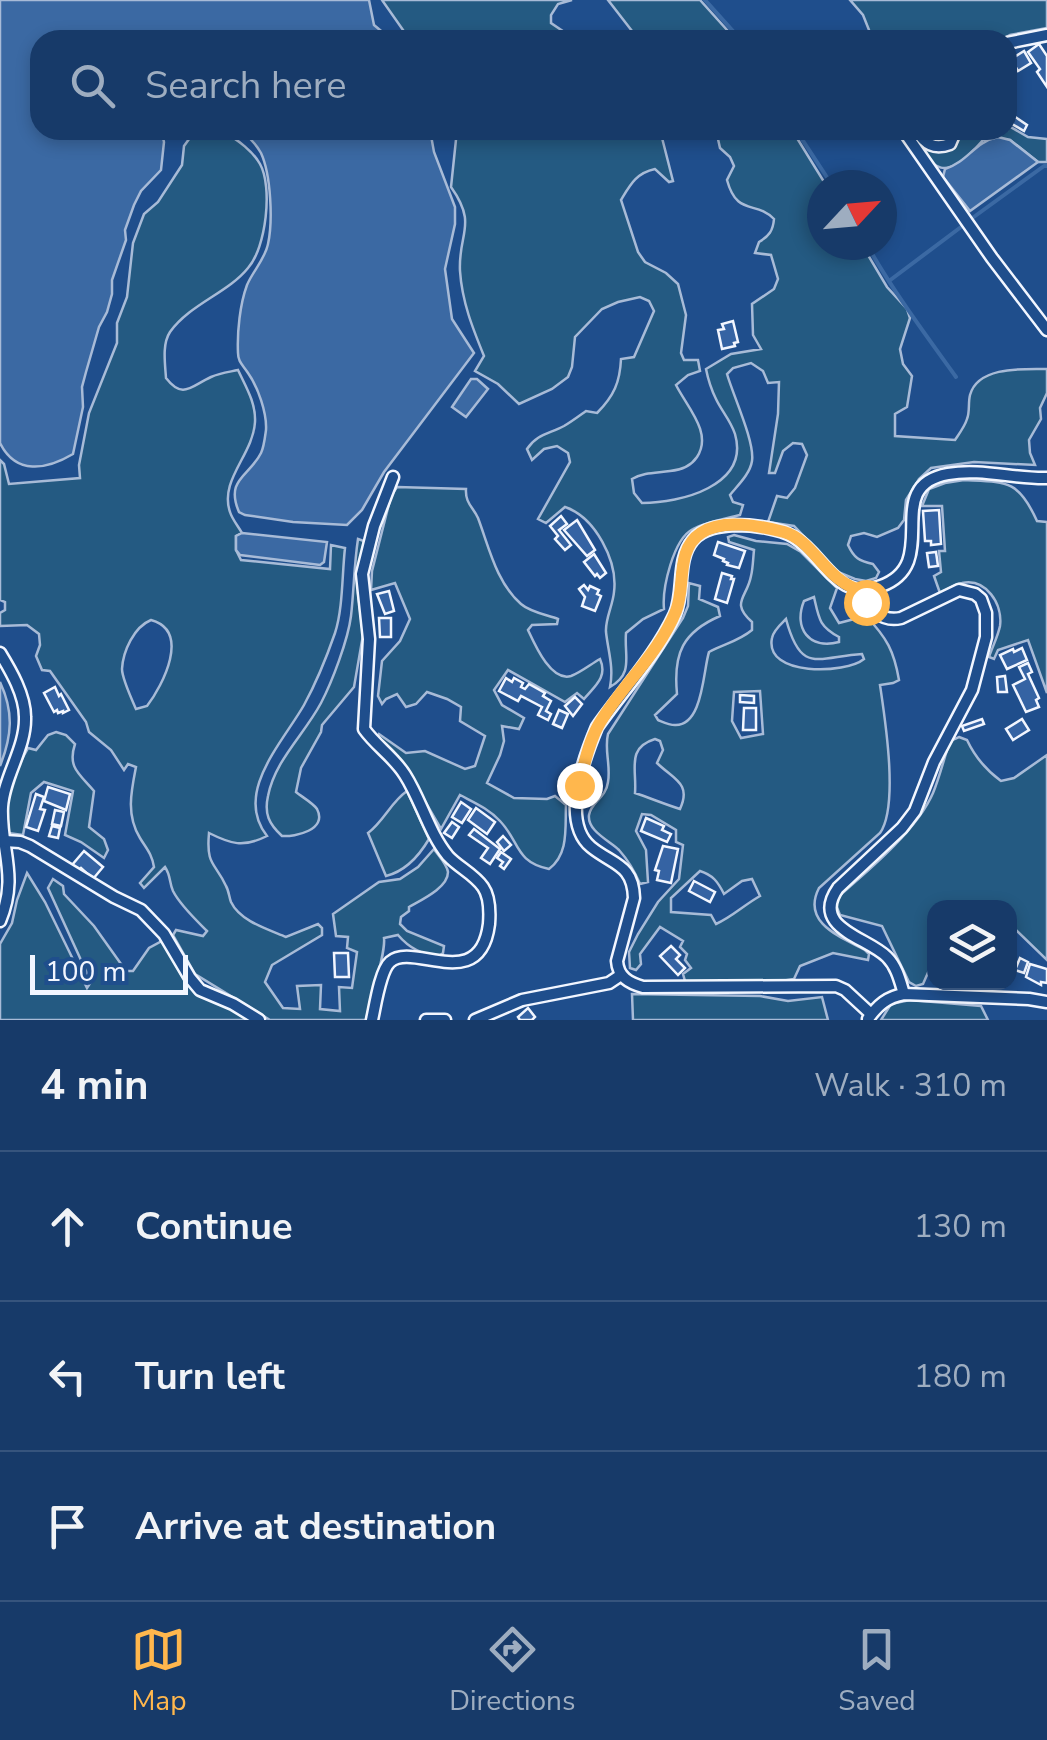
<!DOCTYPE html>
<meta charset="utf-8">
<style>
body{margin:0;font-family:"Nunito Sans",sans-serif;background:#20416f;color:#f1f3f6}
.controls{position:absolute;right:30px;bottom:30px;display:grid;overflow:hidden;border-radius:20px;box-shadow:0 5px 15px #0003}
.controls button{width:90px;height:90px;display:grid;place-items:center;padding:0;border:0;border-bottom:2px solid #36547d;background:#173a69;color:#f1f3f6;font:50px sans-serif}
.compass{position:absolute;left:807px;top:170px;width:90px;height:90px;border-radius:50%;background:#173a69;box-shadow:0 5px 15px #0003;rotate:64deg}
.scale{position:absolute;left:30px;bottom:25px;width:158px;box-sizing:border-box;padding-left:10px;border:5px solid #f2f6ff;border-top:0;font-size:28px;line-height:35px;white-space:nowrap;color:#f2f6ff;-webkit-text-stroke:8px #1f4e8c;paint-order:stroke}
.stop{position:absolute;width:30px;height:30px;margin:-22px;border:8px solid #ffb74d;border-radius:50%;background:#fff}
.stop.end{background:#ffb74d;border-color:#fff;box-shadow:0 2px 10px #0008}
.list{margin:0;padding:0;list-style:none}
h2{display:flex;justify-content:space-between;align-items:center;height:130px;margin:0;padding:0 40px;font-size:42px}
h2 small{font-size:32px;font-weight:400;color:#9eadc0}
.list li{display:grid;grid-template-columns:65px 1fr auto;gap:30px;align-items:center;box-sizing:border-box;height:150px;padding:0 40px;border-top:2px solid #36547d}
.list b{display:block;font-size:38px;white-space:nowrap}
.list em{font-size:32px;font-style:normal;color:#9eadc0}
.icon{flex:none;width:55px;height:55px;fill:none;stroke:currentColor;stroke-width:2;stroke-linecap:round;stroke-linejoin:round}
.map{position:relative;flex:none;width:1047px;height:1020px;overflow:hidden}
.search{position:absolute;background:#173a69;box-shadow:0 5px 15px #0003;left:30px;right:30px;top:30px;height:110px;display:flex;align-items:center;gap:25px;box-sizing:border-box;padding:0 35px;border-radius:30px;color:#9eadc0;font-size:38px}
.sheet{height:580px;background:#173a69}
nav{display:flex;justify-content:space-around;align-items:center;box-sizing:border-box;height:140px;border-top:2px solid #36547d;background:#173a69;font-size:28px;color:#9eadc0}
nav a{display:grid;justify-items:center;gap:5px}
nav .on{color:#ffb74d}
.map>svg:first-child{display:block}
</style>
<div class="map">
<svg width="1047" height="1020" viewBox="0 0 1047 1020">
<rect width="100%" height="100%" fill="#1f4e8c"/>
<g fill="#245a82" stroke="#a8bbd7" stroke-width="2.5" fill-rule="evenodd">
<path d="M382 0H572L558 4 551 15V23L576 40H410Z"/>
<path d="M608 0H700L736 40H639Z"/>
<path d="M850 0H1047V28L1010 35 1001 40H873L863 15Z"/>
<path d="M1007 125 1028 137 1047 139V162H1038L1010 140H983C945 184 934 173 907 130H1007Z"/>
<path d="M457 130H660L673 181 669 182 655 169C636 173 630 185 621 200L638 252 645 262 666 273 678 284 686 315 681 353 684 360H698L700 371 688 375 676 385C687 407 713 433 697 457 691 466 681 470 670 471 657 473 644 472 632 479L634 493 642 503C680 503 750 486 735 434 731 421 721 410 716 399 711 389 708 379 706 369L731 354 761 349 753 335 752 304 774 289 778 279 771 255 755 253 759 242C769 236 773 231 774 219 756 200 737 217 727 180L734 166 730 157 720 148 716 130H792L826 185H822V245H862L887 287 907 309 910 318 900 349 903 364 912 376 907 407 895 414V436L955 440C959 434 965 426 967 419 970 412 968 403 970 395 978 366 1023 369 1047 369V393L1040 408 1041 419 1029 440 1030 453 1035 465 974 462 931 468 919 479 906 500 904 520 898 528 877 537 864 533 851 536 848 545C854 558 859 561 873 564L879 572 876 578 866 581 855 579 838 572 794 526 768 522 777 496 787 498 795 488 807 455 802 444 793 443 783 451 775 473H769L778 414 779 382 768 383 763 371 751 363 733 368 727 374C733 395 755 442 752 461 750 474 738 485 730 495L733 502 743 505 740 515C725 519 706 522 693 529 673 539 662 589 664 609L643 619 626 633C624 657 634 673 610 687 614 667 608 651 606 632 605 619 613 605 614 592 618 561 595 517 565 507L546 523 538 519 570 462 568 453 557 446 544 449 532 460 527 449C537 434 549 434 564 426 571 422 579 416 586 411L597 413C614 396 620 382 621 359L634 357 654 311 649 301 640 297 618 302 602 309 575 337 572 367 568 377 552 389 519 404 498 384 475 371 484 356C473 329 462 302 460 271 458 233 478 225 451 187Z"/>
<path d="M209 134C214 134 220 133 225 134 237 138 254 153 260 164 273 187 266 248 248 268 228 293 190 304 170 332 162 344 165 363 166 378 183 400 191 386 211 377 220 373 229 372 238 370 246 387 256 403 255 422 253 455 219 480 230 512 232 519 238 526 242 533L236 536V550L241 560 330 569 331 545 345 548C342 574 343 609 335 633 327 656 316 683 304 705 283 742 233 793 267 836 243 848 231 844 209 833 206 866 215 862 226 886 229 891 229 897 231 902 240 921 267 929 286 937L318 924 322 928V935L272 965 265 982 283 1008 300 1009 297 986 321 985 320 1009 340 1011 339 987 352 988 357 952 347 948 348 937 336 936 333 914 379 882 400 879 418 867 434 849C438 855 447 864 448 872 448 888 421 900 409 907V911L401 917 400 924 407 931 444 946 443 953 439 956C422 955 409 948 398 935L384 938C386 954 370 1000 366 1020H270L195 974 173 935 176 930 203 936 207 931C196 920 180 905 173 891 169 882 171 876 165 867L144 888 140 883 154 867C152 854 146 848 140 838 126 815 131 792 136 767L128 764 124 770 111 750 89 732 86 722 50 671 42 670 36 656 40 645 39 634 27 625 0 626V613L5 610V602L0 600V460L4 464 9 484 80 478 79 465 89 413 117 343V323L127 297 133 243 144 214 158 202 182 165 184 146 192 135ZM151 620C191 631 163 685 147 706L136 709C132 700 122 678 122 669 123 651 134 627 151 620Z"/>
<path d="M964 480C1006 482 1018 479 1037 521L1047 522V693L1028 640 998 650 994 659 989 657C992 648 998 636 1000 626 1003 604 986 578 962 583 955 584 947 590 940 593L934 576 941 572 939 551H945L942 506H922L929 489 945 483Z"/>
<path d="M397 487 466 489C465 503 473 507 478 518 489 547 496 582 521 604 530 612 547 615 558 619L557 624 532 625 528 630C535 645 551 682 571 676 580 673 591 664 600 659 608 677 595 686 584 699L577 693 565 702 508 670 494 690 502 705 524 718 519 729 502 726 504 741 500 755 487 783 514 798 547 799 555 796 566 805C565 828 569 854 549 869 515 862 520 842 500 821 489 809 475 803 460 795L441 829 404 765 377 738 379 734 406 753 425 751 465 769 475 766 485 736 460 721 461 707 447 699 427 692 416 704 406 707 397 694 386 699 382 704 378 696 382 661 400 641 410 619 395 583 371 590 372 571 391 496Z"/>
<path d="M734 535 756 541 787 544 801 552 837 588 830 608 839 623 866 616C887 638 894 651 899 680L893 683 880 685C885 719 899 806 880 833L819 888C801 923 841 937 865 950L869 954 868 960 833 953 800 966 794 979C758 986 721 984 685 981L683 974 691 968 685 960 687 954 680 947 683 941 660 927 640 954 641 964 636 970 630 968 629 952 638 934 658 902 679 879 683 845 676 842V830L651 815 642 814 636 831 646 850 648 882 640 884C635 872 628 860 619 850 610 841 587 831 589 815 591 802 606 798 608 782 611 765 604 750 608 734L683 618 688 606 689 583 700 586 699 599 718 607 720 616C683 632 673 653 677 694L655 715 658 720C663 722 669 725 675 725 703 726 703 671 709 652 724 644 739 641 752 630V622C730 602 747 598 751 576 753 568 753 559 754 550L729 542 728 537ZM814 597C819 619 819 626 839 637V642C809 650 793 628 804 601ZM786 619C801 675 817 657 862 654L864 659C846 674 764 677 772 638 773 631 781 624 786 619ZM760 691 763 734 741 738 732 721 734 692ZM655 739 660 741 663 750 657 763C673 779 692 783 680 809 664 804 650 798 635 793 637 769 626 748 655 739ZM700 871C713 875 718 882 724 894L742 881 752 879 760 896C744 905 732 917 716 924L711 915 671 912V898Z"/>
<path d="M358 539 364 541 359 570 358 593 363 635 354 687 322 725 321 732 301 768 296 792C302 797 313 803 317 809 328 830 295 837 282 836 269 824 264 814 268 796 275 760 304 735 321 703 332 682 348 640 351 616 354 590 354 565 358 539Z"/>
<path d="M56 732 66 735 75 744C67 768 80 774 94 791L89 827 104 839 108 850 104 858 81 842 65 835 73 791 44 782 31 793 23 835 8 833C0 806 14 772 28 748L36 750 48 735Z"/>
<path d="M959 737 967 740C975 757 986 770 1001 781L1014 778 1047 755V960L1014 928 1010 926V908H934V959L923 984 916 986 909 982 882 926 840 915 836 905 839 896C869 870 917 830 933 793 940 776 944 758 950 741Z"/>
<path d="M407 791 429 839C419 856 406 871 386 876L368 833C384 821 391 802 407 791Z"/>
<path d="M27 873 45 902 87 988 91 982 48 888 53 879 63 886 64 894 94 926 126 971H133L149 948 162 941 185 981 201 997 222 1003 249 1020H0V944L12 923 17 900Z"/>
<path d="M632 994 760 996 788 1001 822 997 828 1020H633Z"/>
<path d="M910 1000 981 1006 988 1020H881L891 1004Z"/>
</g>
<g fill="#3b69a3" stroke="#a8bbd7" stroke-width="2.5">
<path d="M0 0H369L374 25 392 40H40V130H161L164 142 161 170 141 191 134 205 125 230 126 240 112 280V294L107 312 99 327 86 372 82 387 83 407 73 454C46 470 16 475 0 443Z"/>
<path d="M241 130H430L434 152 455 207V224L445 269 452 319 474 353 384 472 362 510 347 525 293 522 245 515 239 512C225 479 249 477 261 453 264 447 265 437 266 430 267 413 258 387 248 373 243 365 238 362 238 353 237 332 240 304 247 285 253 271 265 259 268 244 273 221 271 175 261 153 256 144 248 136 241 130Z"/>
<path d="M998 137 1010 140 1038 162 970 211 943 177 945 169C969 161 974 142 998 137Z"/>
<path d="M471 379H477L488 389 466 417 452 407Z"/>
<path d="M242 533 327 542 324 562 320 565 240 555 236 550V536Z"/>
<path d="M0 682C14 712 12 736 0 766Z"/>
</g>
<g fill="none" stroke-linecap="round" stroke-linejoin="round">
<g stroke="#3b69a3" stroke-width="4">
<path d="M705 0 741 40"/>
<path d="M796 130 832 185"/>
<path d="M971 219 1044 166H1047"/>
<path d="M867 245C893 291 925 334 956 377"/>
<path d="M889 281 961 227"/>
</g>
</g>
<g fill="#3563a3" stroke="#f2f6ff" stroke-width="2.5">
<path d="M1039 44 1047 56V87L1037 72 1040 69 1028 52Z"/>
<path d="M1024 51 1031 63 1018 71 1011 59Z"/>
<path d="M1011 114 1027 125 1024 131 1007 121Z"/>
<path d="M733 321 738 342 734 343 735 346 722 349 718 330 724 329 722 324Z"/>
<path d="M939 510 941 544 931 545V541H925L923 511Z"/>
<path d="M561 516 567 524 559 530 571 545 565 550 555 539 558 536 550 526Z"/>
<path d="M577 520 595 550 587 556 564 530Z"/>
<path d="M718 542 745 551 739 568 727 565 728 563 723 561 724 559 714 555Z"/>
<path d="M936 552 938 566 929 567 927 553Z"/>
<path d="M594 554 606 573 600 578 597 574 595 576 584 562Z"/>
<path d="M722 573 732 576 731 579H734L727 603 715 599Z"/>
<path d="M584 585 588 590 590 586 599 590 597 594 601 596 595 611 582 606 585 597 579 589Z"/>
<path d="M389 591 394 611 385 614 377 594Z"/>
<path d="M379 618H391V637H380Z"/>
<path d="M1022 648 1027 660 1007 669 1000 655 1013 649 1014 652Z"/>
<path d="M1028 663 1032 672 1028 674 1039 698 1036 700 1039 707 1026 712 1013 685 1025 679 1019 667Z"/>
<path d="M1005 676 1007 692H998L997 677Z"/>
<path d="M506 678 512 682 514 678 523 683 521 687 525 689 529 684 545 693 543 696 551 701 546 711 551 714 548 720 538 715 542 707 521 696 518 701 499 691Z"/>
<path d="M55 687 59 696 61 694 69 710 63 713V711L58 713 57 710 54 712 44 693Z"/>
<path d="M740 695 754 696V703L740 702Z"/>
<path d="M575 697 582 704 573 716 565 706Z"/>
<path d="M744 708H756V730H743Z"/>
<path d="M559 710 568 714 562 728 553 724Z"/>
<path d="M982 719 984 724 964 731 962 726Z"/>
<path d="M1022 719 1029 730 1013 740 1006 729Z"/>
<path d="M48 787 70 794 66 810 44 801Z"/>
<path d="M36 794 44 797 40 809 45 810 38 831 26 827Z"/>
<path d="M461 802 471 809 462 823 452 817Z"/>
<path d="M476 808 495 822 487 834 468 820Z"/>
<path d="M55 810 64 812 61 826 52 824Z"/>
<path d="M646 818 664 826 662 830 671 834 667 842 641 831Z"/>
<path d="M452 822 459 827 452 838 444 833Z"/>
<path d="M52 826 60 828 58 838 49 836Z"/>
<path d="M474 829 500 849 490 864 481 858 488 848 469 835Z"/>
<path d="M503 836 511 845 504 851 497 842Z"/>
<path d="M663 846 678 849 671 883 657 880 659 871 655 870Z"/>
<path d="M84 851 103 867 93 879 81 868 79 870 72 865Z"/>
<path d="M501 852 511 859 504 869 500 866 503 862 497 858Z"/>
<path d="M694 881 715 892 710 902 689 891Z"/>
<path d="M671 946 680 955 676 959 685 968 678 975 660 956Z"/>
<path d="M334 953H348L349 977H335Z"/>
<path d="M1020 958 1028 962 1024 973 1015 970Z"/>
<path d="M1030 964 1047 969V983L1041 982V985L1026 977Z"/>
<path d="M528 1008 535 1017 532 1020H520L518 1017Z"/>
</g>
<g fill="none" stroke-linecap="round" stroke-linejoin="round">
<defs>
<g id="street">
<path d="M1007 43 1047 35"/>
<path d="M903 130 992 258 1047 330"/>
<path d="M916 130C925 144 934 150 950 144L956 130"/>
<path d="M863 591C869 609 881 622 901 618L959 590 975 594 981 599 986 613V637L972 690 934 762 915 811 902 828 838 888C810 928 867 937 887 957 897 967 900 981 904 994"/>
<path d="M0 653C11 671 25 695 25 717 26 748 4 776 2 807 0 849 19 876 0 921"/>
<path d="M5 841 20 842 30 846 114 897 141 910 164 934 190 978 200 990 233 1004 259 1020"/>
<path d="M871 1014 845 990 836 986 643 987C629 983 618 977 617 961L634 898C633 864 613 865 591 847 560 821 584 758 597 727 623 690 656 655 675 614 685 591 676 560 693 540 703 528 720 526 735 525 753 525 779 528 794 537 825 556 837 603 881 586 944 563 879 486 948 474 981 468 1014 479 1047 478"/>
<path d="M868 1019C878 1005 887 997 904 994L1029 999 1047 1002"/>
<path d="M372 1020C375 1007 380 971 390 962 413 941 480 995 489 924 490 911 490 897 483 887 474 874 458 867 448 856 429 833 421 800 405 775 394 757 376 746 364 729L369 639 362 574 374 526 393 477"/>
<path d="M426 1020H445"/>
<path d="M475 1020 522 1000 609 983 621 975"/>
</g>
</defs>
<use href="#street" stroke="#f2f6ff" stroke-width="15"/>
<use href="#street" stroke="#1f4e8c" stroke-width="10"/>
</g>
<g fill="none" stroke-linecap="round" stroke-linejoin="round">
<path stroke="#ffb74d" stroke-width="12" d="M579 785C584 766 588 744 598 726 621 686 658 655 676 611 686 586 675 550 701 533 723 518 760 526 784 532 815 541 825 582 863 591L866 602"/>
</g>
</svg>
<div class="controls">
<button><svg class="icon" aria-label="layers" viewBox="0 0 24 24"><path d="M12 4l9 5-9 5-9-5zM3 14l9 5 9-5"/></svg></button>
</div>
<svg class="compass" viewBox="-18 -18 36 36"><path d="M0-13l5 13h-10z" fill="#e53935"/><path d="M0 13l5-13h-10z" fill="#9eadc0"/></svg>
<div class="scale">100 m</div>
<div class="stop" style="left:866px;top:602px"></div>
<div class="stop end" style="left:579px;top:785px"></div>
<div class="search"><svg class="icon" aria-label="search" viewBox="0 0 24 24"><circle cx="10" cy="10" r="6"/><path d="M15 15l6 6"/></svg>Search here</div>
</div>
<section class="sheet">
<h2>4 min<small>Walk · 310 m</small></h2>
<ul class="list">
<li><svg class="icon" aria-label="ahead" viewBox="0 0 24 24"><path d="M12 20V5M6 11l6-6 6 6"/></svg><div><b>Continue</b></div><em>130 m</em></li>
<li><svg class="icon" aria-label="left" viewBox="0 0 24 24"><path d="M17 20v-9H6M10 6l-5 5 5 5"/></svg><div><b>Turn left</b></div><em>180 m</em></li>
<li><svg class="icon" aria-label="arrive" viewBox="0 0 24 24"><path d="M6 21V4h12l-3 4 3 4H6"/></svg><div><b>Arrive at destination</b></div></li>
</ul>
</section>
<nav>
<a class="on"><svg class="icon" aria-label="map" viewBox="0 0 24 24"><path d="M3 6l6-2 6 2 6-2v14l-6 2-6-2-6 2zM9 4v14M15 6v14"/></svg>Map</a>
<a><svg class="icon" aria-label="directions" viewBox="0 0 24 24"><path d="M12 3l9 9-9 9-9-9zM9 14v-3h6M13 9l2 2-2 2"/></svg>Directions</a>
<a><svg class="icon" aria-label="saved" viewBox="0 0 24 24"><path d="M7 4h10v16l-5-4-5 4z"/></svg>Saved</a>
</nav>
